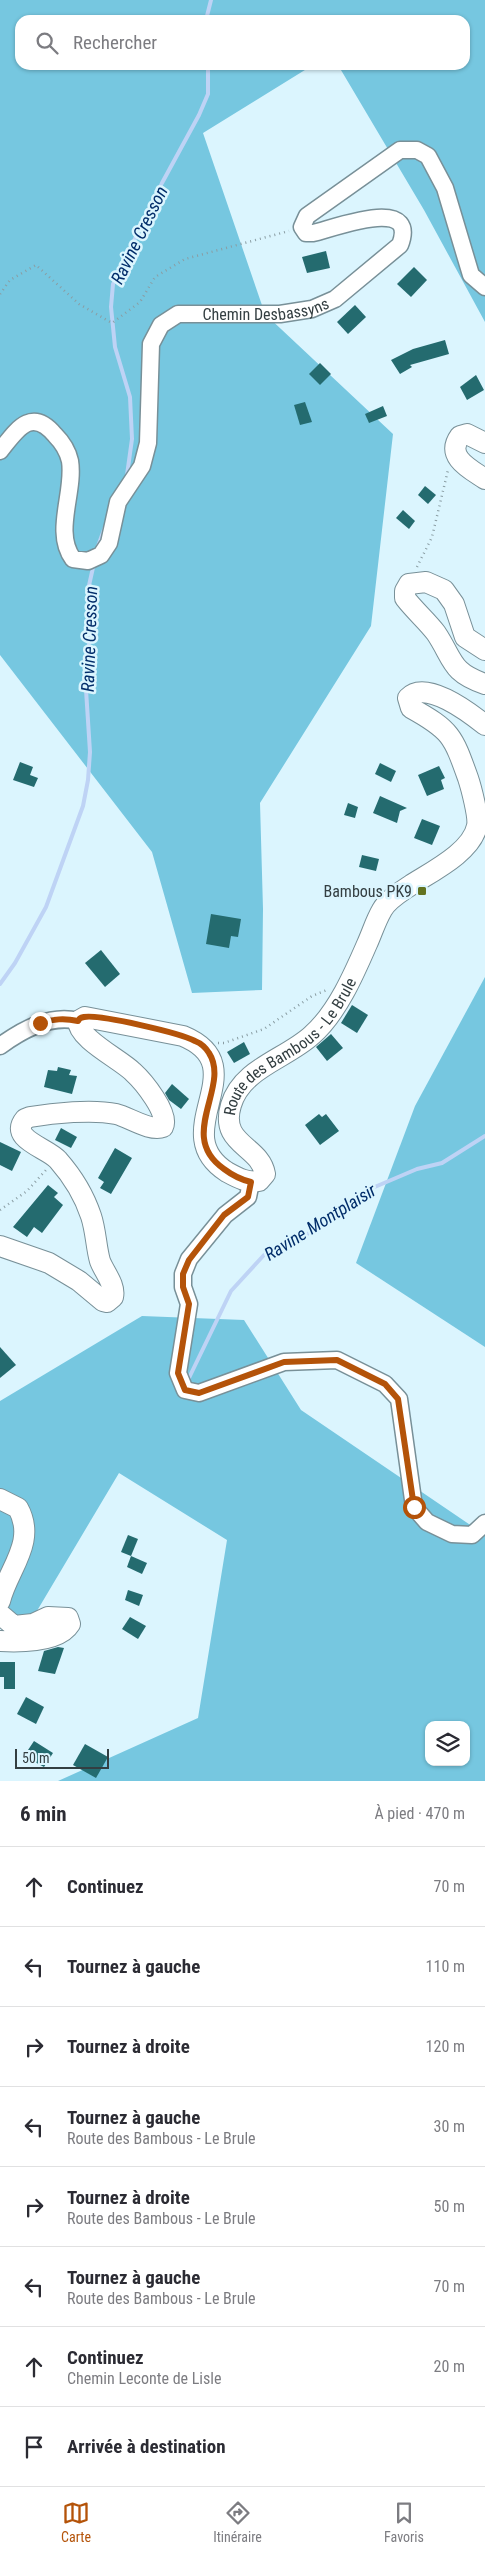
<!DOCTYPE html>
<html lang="fr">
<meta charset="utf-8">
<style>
body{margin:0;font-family:"Roboto Condensed",sans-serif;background:#f2f2f3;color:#2b2b33}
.controls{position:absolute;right:15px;bottom:15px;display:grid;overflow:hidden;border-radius:10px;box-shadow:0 1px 4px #0004}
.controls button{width:45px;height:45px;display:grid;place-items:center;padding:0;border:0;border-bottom:1px solid #e1e1e2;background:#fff;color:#2b2b33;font:25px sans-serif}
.scale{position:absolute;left:15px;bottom:12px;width:94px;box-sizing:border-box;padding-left:5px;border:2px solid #333e41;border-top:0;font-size:14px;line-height:18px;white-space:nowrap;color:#333e41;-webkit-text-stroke:4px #dbf5fe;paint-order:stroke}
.stop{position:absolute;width:15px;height:15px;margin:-11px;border:4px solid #b45309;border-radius:50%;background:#fff}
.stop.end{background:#b45309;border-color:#fff;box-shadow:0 1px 5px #0008}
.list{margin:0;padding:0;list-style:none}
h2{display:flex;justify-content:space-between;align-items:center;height:65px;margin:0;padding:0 20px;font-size:21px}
h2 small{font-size:16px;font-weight:400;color:#7c7c81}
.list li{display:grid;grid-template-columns:32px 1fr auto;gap:15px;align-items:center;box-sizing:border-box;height:80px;padding:0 20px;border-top:1px solid #e1e1e2}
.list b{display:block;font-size:19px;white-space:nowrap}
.list p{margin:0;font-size:16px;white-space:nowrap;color:#7c7c81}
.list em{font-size:16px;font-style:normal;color:#7c7c81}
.icon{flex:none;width:28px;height:28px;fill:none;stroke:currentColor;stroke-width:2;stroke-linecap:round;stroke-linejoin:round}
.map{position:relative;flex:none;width:485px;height:1781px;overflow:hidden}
.search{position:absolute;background:#fff;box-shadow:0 1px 4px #0004;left:15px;right:15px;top:15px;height:55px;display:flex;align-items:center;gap:12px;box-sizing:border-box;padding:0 18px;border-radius:15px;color:#7c7c81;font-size:19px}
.sheet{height:705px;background:#fff}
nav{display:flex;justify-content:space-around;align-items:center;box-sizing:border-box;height:70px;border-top:1px solid #e1e1e2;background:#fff;font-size:14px;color:#7c7c81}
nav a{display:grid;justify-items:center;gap:2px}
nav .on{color:#b45309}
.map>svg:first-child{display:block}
</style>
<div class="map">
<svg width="485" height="1781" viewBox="0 0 485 1781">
<rect width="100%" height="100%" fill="#dbf5fe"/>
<g fill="#76c7e0" fill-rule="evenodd">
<path d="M0 0H485V322L424 210 338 65H465V20H20V65H313L203 133 265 314 393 434 371 626 260 803 263 909 262 990 192 993 152 852 0 655Z"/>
<path d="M485 977V1347L356 1263 415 1106Z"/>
<path d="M142 1316 244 1320 301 1410 485 1535V1781H58L198 1718 227 1540 119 1473 25 1631 0 1617V1401ZM429 1725H466V1762H429Z"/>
</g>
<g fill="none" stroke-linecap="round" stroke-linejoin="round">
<g stroke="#bed3f5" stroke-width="4">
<path d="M206 20 211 0"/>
<path d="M127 475 132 439 130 397 115 347 111 307 113 284 162 183 199 115 208 94V65"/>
<path d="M97 549 105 527"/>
<path d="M0 984 15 963 46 907 83 806 88 780 90 752 85 674 89 649 88 590 94 563"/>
<path d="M187 1382 231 1291 264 1255 302 1238 370 1189 417 1169 442 1163 485 1136"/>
</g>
</g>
<g fill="#246b6f">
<path d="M326 251 330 268 307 273 302 257Z"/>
<path d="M414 267 427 280 411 297 397 284Z"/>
<path d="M355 305 366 317 348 334 337 322Z"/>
<path d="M445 340 449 354 410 365 412 367 400 374 391 360 413 349Z"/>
<path d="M320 363 331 374 320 385 309 374Z"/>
<path d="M476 375 484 390 467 400 460 387Z"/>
<path d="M305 402 312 422 300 425 294 405Z"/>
<path d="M383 406 387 416 369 423 365 414Z"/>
<path d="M425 486 436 495 428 504 418 495Z"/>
<path d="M403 510 415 521 409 529 396 518Z"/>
<path d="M20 762 33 767 30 775 38 778 34 787 13 780Z"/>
<path d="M380 763 396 771 391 782 375 774Z"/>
<path d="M439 766 445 778 441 780 444 789 427 796 418 775Z"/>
<path d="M380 796 407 808 400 811 397 823 373 813Z"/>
<path d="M348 803 358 807 355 818 344 815Z"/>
<path d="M422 819 440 826 432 845 414 838Z"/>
<path d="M362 855 379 859 376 871 359 867Z"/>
<path d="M211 914 241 919 238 937 231 936 229 948 206 944Z"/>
<path d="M101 950 120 974 105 987 85 963Z"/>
<path d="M352 1005 368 1015 357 1033 341 1023Z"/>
<path d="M331 1034 343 1048 327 1061 316 1047Z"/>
<path d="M244 1042 250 1054 234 1063 227 1052Z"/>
<path d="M58 1067 71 1070 69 1075 77 1076 72 1094 44 1087 48 1070 57 1071Z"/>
<path d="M172 1084 189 1099 181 1109 169 1100 165 1093Z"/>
<path d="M319 1114 322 1117 326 1114 339 1131 320 1145 305 1125Z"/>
<path d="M61 1128 77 1137 71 1148 55 1140Z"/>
<path d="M0 1142 21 1152 12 1171 0 1165Z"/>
<path d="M115 1148 132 1158 111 1194 100 1188 104 1182 98 1178Z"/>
<path d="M48 1185 58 1193 54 1197 63 1205 42 1233 34 1227 27 1237 13 1227Z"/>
<path d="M0 1347 16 1365 0 1378Z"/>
<path d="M128 1535 138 1539 131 1556 121 1552Z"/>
<path d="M131 1556 147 1563 142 1574 127 1567Z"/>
<path d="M128 1590 143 1595 139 1606 125 1600Z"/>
<path d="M130 1617 146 1626 138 1639 122 1629Z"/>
<path d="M58 1647 64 1648 55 1674 38 1671 44 1651Z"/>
<path d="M0 1662H15V1689H4V1677H0Z"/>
<path d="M26 1697 44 1707 36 1724 17 1714Z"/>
<path d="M34 1741 53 1753 44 1767 33 1761 37 1755 28 1750Z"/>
<path d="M85 1744 108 1757 96 1778 73 1765Z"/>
</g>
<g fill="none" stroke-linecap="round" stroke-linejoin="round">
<defs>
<g id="minor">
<path id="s1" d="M0 451C16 431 31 406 55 435 62 442 68 452 70 461 75 492 53 532 73 559L88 561 101 555 109 543 118 502 142 466 148 443 151 344 161 325 178 314H280L312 309 335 299 400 245C419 195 335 228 313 233H306L302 227 307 216 400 150H417L428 156 445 188 471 275 485 287"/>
<path d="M0 1046C22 1030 50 1014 78 1021"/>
<path d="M251 1182 248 1197 225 1215 189 1259 183 1274V1287L189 1304 178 1373 185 1390 199 1393 284 1362 337 1360 385 1384 399 1399 414 1507 427 1522 452 1534 472 1535 485 1523"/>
</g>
<g id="major">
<path d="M485 443 467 434 460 436C445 457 470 469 485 479"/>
<path d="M485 650 465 637 454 604 444 590 426 582 409 584 405 591V598C415 611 427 621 436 633 454 660 450 672 485 684"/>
<path id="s2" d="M0 1246 49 1263 79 1281 103 1301 107 1302 113 1297C116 1285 104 1272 100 1261 96 1247 96 1231 91 1216 84 1195 73 1177 58 1160 48 1148 8 1139 25 1119L30 1117C53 1113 93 1109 116 1114 129 1117 150 1132 163 1127 170 1114 143 1081 133 1072 120 1059 78 1039 78 1021L85 1017 183 1036C258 1067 164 1132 227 1172 238 1178 247 1183 259 1181L265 1174C260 1145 219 1145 231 1105 242 1068 286 1059 312 1035 337 1013 354 974 367 944 372 933 376 920 382 910 388 899 401 892 411 885 431 872 472 852 477 826 479 817 471 787 468 778 453 736 451 730 411 708L408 698C426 679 470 713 485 725"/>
<path d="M0 1499 18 1508C37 1542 8 1569 0 1601"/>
<path d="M0 1614 14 1626 33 1624 48 1617 68 1618 70 1624C59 1642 19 1642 0 1641"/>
</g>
</defs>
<use href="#minor" stroke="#789098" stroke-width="19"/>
<use href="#major" stroke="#789098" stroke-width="22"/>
<g stroke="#8a9da3" stroke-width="2.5" stroke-dasharray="1 4" stroke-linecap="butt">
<path d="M0 294 10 280 36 265 79 304 112 323 140 302 155 277 185 259 289 231"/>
<path d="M417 567 432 537 448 470"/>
<path d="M218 1043H224L264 1029 312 996 327 990"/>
<path d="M0 1210 27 1191 46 1170"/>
</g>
<use href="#minor" stroke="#fff" stroke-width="16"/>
<use href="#major" stroke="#fff" stroke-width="20"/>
</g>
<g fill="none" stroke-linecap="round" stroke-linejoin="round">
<path stroke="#b45309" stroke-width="6" d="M40 1023C54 1019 64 1018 78 1021 80 1018 80 1018 84 1017 99 1014 180 1033 195 1041 200 1043 206 1048 209 1053 231 1087 176 1136 224 1169 232 1175 242 1180 251 1182L248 1197 224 1215 189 1260 183 1274V1287L189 1304 178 1373 185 1390 199 1393 284 1362 337 1360 385 1384 398 1399 414 1507"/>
</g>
<rect fill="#627320" stroke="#dbf5fe" stroke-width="2" x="417" y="886" width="10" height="10" rx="2.5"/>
<g text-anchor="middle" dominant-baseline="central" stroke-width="5" stroke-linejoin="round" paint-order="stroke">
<g font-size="16" fill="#333e41" stroke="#dbf5fe">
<text stroke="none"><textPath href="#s1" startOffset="584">Chemin Desbassyns</textPath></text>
<text stroke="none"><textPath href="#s2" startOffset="1101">Route des Bambous - Le Brule</textPath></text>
</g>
<g font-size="16" fill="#333e41" stroke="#dbf5fe" text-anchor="end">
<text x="412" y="891">Bambous PK9</text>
</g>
<g font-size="18" font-style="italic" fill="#022d6a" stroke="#dbf5fe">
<text transform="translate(139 235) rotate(-64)">Ravine Cresson</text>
<text transform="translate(89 639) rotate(-88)">Ravine Cresson</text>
<text transform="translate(320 1222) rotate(-32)">Ravine Montplaisir</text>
</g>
</g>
</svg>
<div class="controls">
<button><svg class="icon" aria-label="layers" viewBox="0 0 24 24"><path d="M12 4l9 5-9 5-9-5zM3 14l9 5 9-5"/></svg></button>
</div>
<div class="scale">50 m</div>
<div class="stop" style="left:414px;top:1507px"></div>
<div class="stop end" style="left:40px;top:1023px"></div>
<div class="search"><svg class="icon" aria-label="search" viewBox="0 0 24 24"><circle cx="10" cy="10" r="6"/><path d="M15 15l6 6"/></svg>Rechercher</div>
</div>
<section class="sheet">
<h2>6 min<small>À pied · 470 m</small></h2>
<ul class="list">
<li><svg class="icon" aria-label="ahead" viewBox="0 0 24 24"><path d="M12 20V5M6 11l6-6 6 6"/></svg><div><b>Continuez</b></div><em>70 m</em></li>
<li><svg class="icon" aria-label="left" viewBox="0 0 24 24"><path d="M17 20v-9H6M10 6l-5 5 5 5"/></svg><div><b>Tournez à gauche</b></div><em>110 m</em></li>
<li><svg class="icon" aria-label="right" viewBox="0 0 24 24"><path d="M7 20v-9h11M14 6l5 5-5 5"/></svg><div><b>Tournez à droite</b></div><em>120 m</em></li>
<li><svg class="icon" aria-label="left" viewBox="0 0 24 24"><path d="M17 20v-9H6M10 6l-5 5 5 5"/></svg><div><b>Tournez à gauche</b><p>Route des Bambous - Le Brule</p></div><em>30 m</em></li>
<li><svg class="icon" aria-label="right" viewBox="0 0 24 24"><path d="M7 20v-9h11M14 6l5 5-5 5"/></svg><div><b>Tournez à droite</b><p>Route des Bambous - Le Brule</p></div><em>50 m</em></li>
<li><svg class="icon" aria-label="left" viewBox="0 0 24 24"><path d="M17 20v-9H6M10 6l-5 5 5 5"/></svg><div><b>Tournez à gauche</b><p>Route des Bambous - Le Brule</p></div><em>70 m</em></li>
<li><svg class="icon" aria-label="ahead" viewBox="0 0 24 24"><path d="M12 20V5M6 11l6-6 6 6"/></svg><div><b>Continuez</b><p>Chemin Leconte de Lisle</p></div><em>20 m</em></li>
<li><svg class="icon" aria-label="arrive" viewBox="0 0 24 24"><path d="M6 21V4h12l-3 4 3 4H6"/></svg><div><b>Arrivée à destination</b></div></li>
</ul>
</section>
<nav>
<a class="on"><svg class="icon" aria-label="map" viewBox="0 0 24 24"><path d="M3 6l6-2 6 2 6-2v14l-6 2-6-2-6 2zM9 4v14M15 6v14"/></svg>Carte</a>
<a><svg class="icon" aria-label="directions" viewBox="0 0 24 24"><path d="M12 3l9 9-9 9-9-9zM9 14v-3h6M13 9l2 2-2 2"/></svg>Itinéraire</a>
<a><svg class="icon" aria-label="saved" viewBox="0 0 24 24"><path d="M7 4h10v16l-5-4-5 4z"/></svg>Favoris</a>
</nav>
